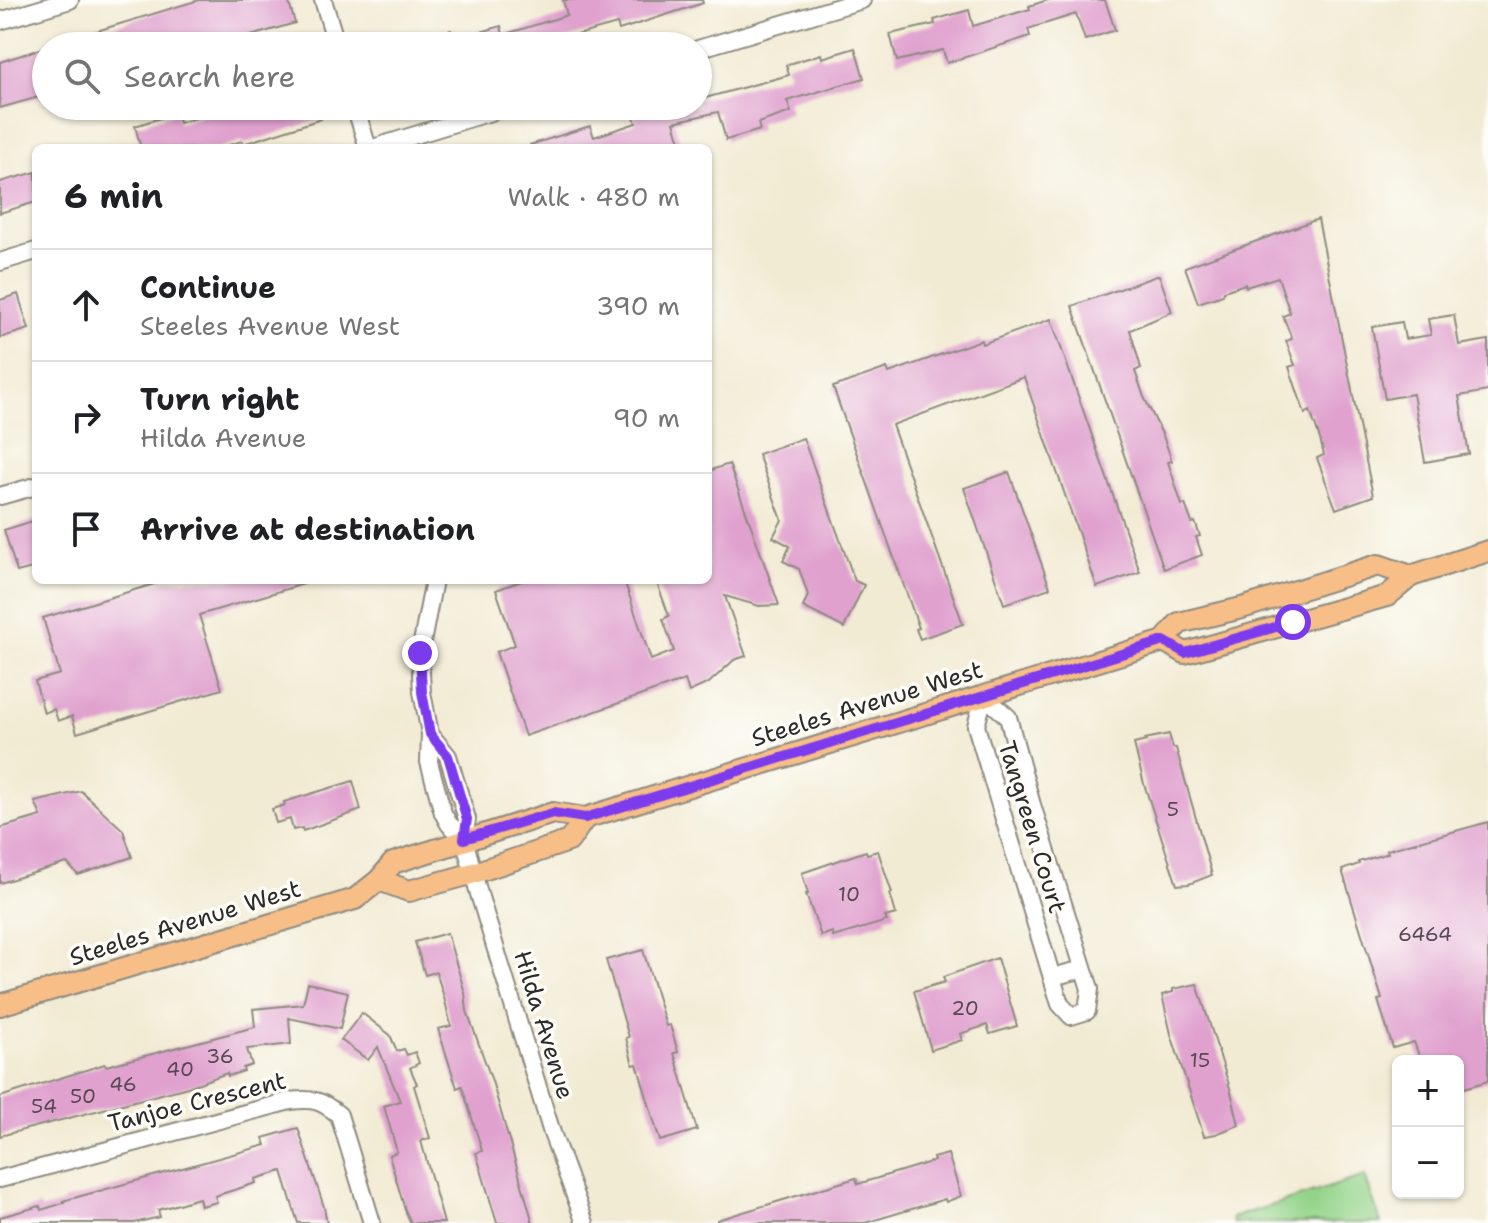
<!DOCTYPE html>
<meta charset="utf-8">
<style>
body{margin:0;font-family:"Shantell Sans",sans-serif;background:#f6f6f6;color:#202124}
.controls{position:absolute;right:24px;bottom:24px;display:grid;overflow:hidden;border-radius:12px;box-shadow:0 2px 6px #0004}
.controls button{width:72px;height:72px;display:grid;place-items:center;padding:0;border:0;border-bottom:2px solid #e0e0e0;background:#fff;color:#202124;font:40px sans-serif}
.stop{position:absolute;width:24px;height:24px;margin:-18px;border:6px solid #7c3aed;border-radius:50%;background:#fff}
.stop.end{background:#7c3aed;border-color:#fff;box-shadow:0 2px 8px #0008}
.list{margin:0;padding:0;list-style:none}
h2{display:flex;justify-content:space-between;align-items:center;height:104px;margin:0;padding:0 32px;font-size:34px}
h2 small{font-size:26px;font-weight:400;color:#757577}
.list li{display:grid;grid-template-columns:52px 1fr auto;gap:24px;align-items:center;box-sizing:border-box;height:112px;padding:0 32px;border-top:2px solid #e0e0e0}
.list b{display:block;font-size:30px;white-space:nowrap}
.list p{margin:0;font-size:26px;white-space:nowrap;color:#757577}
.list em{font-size:26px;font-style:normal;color:#757577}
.icon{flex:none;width:44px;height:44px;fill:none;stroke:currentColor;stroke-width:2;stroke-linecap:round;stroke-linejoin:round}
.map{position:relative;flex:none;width:1488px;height:1223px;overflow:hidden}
.search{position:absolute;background:#fff;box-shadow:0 2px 6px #0004;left:32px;top:32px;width:680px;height:88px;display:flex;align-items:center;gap:20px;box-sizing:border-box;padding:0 28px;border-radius:44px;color:#757577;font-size:30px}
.panel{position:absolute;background:#fff;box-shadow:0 2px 6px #0004;left:32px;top:144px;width:680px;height:440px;border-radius:12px}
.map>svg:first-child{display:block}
</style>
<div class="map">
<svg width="1488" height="1223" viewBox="0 0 1488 1223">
<rect width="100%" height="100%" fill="#fdfcf7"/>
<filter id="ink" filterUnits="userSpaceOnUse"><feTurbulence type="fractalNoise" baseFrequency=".0125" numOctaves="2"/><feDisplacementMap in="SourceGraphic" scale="16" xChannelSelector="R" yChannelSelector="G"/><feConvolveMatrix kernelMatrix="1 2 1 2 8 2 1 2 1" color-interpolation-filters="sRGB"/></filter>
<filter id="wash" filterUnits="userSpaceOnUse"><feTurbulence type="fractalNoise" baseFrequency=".006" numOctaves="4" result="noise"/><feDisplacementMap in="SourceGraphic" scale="32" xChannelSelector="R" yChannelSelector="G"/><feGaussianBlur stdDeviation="1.8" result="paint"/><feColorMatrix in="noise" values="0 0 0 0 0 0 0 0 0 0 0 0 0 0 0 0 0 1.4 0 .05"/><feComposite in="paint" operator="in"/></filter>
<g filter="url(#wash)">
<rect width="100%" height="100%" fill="#f2ebd4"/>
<path fill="#94d48a" stroke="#60805a" stroke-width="2" d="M1365 1176 1381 1223H1233L1232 1218Z"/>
<g id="blocks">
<g fill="#e0a1cf">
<path d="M199 0H288L295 23 237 40 236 37 204 46H59V44L100 30Z"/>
<path d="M563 0H702L703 3 619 30 617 24 559 40 561 46H409L408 43 451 30 454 40 501 26 503 35 567 15Z"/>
<path d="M1048 0H1105L1115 30 1085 40 1076 14 1028 29 1030 36 947 63 943 50 897 61 890 34 935 24 934 20 969 10 973 26 1030 9 1029 6Z"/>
<path d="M46 47V95L0 108V62Z"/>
<path d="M855 48 864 78 787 101 791 112 758 123 760 130 726 140 718 112 674 122 682 148H531L530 145 590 126 594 137 636 123 634 117 669 106H698V100L789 75 786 65 821 54 822 58Z"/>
<path d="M238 106H316L321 119 243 144 242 141 219 148H141L135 126 176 113 179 123Z"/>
<path d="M36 172V202L0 213V182Z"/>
<path d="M1318 219 1373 496 1336 509 1317 458 1324 455 1320 439 1310 411 1305 414 1289 367 1295 365 1286 341 1292 339 1283 316 1290 313 1278 277 1246 287 1245 284 1224 291 1223 295 1198 303 1185 267Z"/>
<path d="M1159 275 1172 312 1130 330 1141 368 1135 371 1144 397 1163 436 1172 461 1168 462 1182 505 1185 504 1192 523 1195 522 1200 536 1196 537 1202 555 1164 569 1072 306Z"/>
<path d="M18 294 29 329 0 338V300Z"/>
<path d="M1454 315 1459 345 1488 340V391L1459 396 1469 454 1425 462 1413 394 1385 399 1372 327 1402 322 1405 339 1431 335 1428 319Z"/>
<path d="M1051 319 1140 572 1097 587 1024 377 892 425 963 624 920 639 916 629 919 628 833 387 887 368 889 373 981 340 982 344Z"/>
<path d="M803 438 855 581 864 585 844 628 803 607 808 595 799 569 783 561 790 546 773 537 782 520 758 454Z"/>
<path d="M729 464 779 605 759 606 725 596 746 656 734 660 709 683 689 692 685 680 525 736 496 652 515 645 496 590 524 580H624L651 660 674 651 663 619 669 616 656 580H708V471Z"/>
<path d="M1009 472 1050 588 1004 604 964 488Z"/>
<path d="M36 520V567L17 572 4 530Z"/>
<path d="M167 580H306L307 583 199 615 222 689 77 733 72 716 58 721 54 709 44 713 35 681 60 674 43 618Z"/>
<path d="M1169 734 1173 748H1176L1212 875 1189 884 1177 885 1144 784 1134 744 1146 741 1145 739Z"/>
<path d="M353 781 361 810 303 831 302 828 293 830 290 819 276 823 272 809 285 805 284 802Z"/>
<path d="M81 791 123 830 132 857 78 875 67 863 0 883V828L41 816 35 802Z"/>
<path d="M1488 822V1081L1458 1090V1061H1421L1414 1042 1393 1048 1378 1000 1382 999 1342 870 1359 864 1358 862 1388 853 1387 850Z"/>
<path d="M866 851 867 854 878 851 892 893 890 894 896 914 885 917 887 921 833 937 832 932 821 936 806 894H808L802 873Z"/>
<path d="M447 933 465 993 467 1011 492 1081 533 1223H497L476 1153 482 1151 480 1144 462 1086 457 1088 438 1029 451 1026 444 997 436 972 425 975 415 942Z"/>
<path d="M643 950 666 1026 670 1025 678 1052 674 1053 697 1130 660 1141 637 1064 633 1065 626 1038 629 1037 606 960Z"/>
<path d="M997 958 1017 1026 990 1034 987 1025 960 1034 962 1040 931 1050 914 991 945 982 943 977Z"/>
<path d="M308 983 348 992 340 1029 289 1018 291 1044 247 1049 252 1065 243 1068 244 1071 228 1076 227 1073 188 1087 0 1136V1097L105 1064 106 1066 255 1027 253 1009 303 1004Z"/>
<path d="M1197 984 1230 1088 1239 1125 1216 1134 1204 1136 1171 1034 1162 995 1173 992V989Z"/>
<path d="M362 1013 390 1035 397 1051 404 1049 407 1055 415 1052 419 1063 410 1068 417 1084 414 1086 430 1138 421 1141 444 1223H411L405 1210 389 1155 397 1152 384 1106 400 1101 378 1047 368 1060 341 1040Z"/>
<path d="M298 1128 324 1207 327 1223H298L282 1171 255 1179 256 1183 215 1196 217 1202 201 1206 199 1198 158 1210 160 1217 134 1223H0V1217L40 1206 41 1210 64 1203 63 1201 266 1145 263 1138Z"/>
<path d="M948 1154 961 1196 946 1202 945 1199 865 1223H717V1220L856 1178 858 1184 934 1161 933 1158Z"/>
</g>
</g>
</g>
<g filter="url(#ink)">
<use href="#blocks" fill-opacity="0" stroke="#8e8b80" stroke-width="2"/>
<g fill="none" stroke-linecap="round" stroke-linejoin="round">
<defs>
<g id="minor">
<path d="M323 0 337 46"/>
<path d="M0 21 70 0"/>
<path d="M698 49 862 0"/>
<path d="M355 106 368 148"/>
<path d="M373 148 510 106"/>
<path d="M0 262 36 251"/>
<path d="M0 496 36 486"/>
<path d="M434 580 420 653 422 692 430 734 429 762 443 813 449 824 464 839"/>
<path d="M984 696 1008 717 1032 805 1090 989 1087 1011 1071 1016 1060 1004 976 726Z"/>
<path d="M430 734 448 756 467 819 464 839 479 894 552 1133 585 1223"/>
<path d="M1052 977 1083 969"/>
<path d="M0 1179 290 1101C313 1098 321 1100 339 1115L372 1223"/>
</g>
<g id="major">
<path d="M1164 641 1185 653 1387 596 1411 576 1488 551"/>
<path d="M379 880 409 891 474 873 569 841 585 818"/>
<path d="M0 1005 355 899 379 880 393 863 553 813 585 818 1164 641 1179 623 1242 608 1378 565 1411 576"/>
</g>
</defs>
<use href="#minor" stroke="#8e8b80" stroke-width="20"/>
<use href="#major" stroke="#8e8b80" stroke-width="24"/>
<use href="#minor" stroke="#fff" stroke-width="16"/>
<use href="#major" stroke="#f7be88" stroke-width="20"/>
</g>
</g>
<g fill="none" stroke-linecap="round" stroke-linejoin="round" filter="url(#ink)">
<path stroke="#7c3aed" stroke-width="10" d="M420 653 422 692 430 734 448 756 467 819 464 839 553 813 585 818 1164 641 1185 653 1293 622"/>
</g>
<g text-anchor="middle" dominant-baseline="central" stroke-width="7" stroke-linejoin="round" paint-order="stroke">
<g font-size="20" fill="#584854">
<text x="1173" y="809">5</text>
<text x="849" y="894">10</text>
<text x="1425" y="934">6464</text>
<text x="965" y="1008">20</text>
<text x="220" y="1056">36</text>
<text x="1200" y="1060">15</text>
<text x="180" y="1069">40</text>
<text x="123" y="1084">46</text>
<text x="83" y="1096">50</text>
<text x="44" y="1106">54</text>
</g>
<g font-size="24" fill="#2b2b2b" stroke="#fdfcf7">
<text transform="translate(867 704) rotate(-17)">Steeles Avenue West</text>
<text transform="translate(1032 827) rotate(73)">Tangreen Court</text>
<text transform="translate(185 923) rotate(-17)">Steeles Avenue West</text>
<text transform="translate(544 1025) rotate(73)">Hilda Avenue</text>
<text transform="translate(197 1102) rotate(-14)">Tanjoe Crescent</text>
</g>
</g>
</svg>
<div class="controls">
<button>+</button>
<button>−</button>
</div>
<div class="stop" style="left:1293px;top:622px"></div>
<div class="stop end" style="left:420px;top:653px"></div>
<div class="search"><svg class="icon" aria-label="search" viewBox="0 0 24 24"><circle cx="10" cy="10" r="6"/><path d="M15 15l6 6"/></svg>Search here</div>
<section class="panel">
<h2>6 min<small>Walk · 480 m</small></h2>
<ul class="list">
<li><svg class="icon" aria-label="ahead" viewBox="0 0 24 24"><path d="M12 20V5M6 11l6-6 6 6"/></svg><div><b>Continue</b><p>Steeles Avenue West</p></div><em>390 m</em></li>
<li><svg class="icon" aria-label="right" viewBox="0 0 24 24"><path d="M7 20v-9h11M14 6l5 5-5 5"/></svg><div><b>Turn right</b><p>Hilda Avenue</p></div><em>90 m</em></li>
<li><svg class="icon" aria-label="arrive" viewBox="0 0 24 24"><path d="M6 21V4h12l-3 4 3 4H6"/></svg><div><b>Arrive at destination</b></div></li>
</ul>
</section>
</div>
